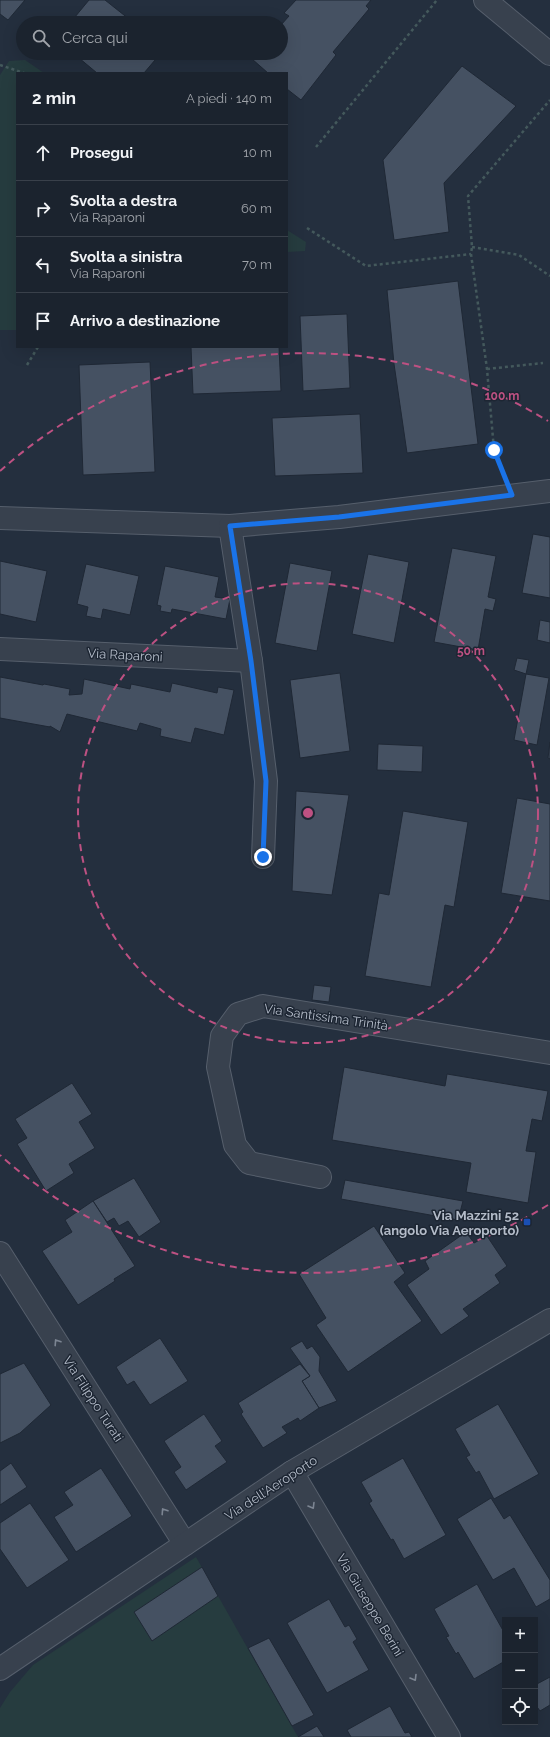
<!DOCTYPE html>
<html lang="it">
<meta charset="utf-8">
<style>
body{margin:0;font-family:Raleway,sans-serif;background:#242b36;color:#f1f3f6}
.controls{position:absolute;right:12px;bottom:12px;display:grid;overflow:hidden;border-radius:0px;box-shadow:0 4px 16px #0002}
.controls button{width:36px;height:36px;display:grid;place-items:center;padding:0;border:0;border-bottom:1px solid #39404a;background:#1b232e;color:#f1f3f6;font:20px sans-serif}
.stop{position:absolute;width:12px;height:12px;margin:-9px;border:3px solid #1a73e8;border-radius:50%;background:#fff}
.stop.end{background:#1a73e8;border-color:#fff;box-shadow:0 1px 4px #0008}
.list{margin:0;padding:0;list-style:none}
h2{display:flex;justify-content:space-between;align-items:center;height:52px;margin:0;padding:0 16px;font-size:17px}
h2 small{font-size:13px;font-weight:400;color:#a0a4aa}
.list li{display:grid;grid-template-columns:26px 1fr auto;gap:12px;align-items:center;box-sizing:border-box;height:56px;padding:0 16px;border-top:1px solid #39404a}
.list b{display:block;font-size:15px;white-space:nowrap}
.list p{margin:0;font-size:13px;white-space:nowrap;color:#a0a4aa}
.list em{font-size:13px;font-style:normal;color:#a0a4aa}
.icon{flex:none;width:22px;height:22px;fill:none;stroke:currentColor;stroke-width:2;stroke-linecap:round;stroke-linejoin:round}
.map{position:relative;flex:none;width:550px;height:1737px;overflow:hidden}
.search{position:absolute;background:#1b232e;box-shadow:0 4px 16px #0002;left:16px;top:16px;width:272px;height:44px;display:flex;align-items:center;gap:10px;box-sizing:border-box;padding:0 14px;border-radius:22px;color:#a0a4aa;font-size:15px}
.panel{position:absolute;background:#1b232e;box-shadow:0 4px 16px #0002;left:16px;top:72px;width:272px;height:276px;border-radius:0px}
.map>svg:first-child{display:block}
</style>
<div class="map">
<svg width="550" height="1737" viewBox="0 0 550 1737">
<rect width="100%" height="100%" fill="#242f3e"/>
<g fill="#263c3f">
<path d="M25 60 44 73H17V330H0V75L9 61Z"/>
<path d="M287 230 306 242 305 251 287 252Z"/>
<path d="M196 1557 298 1737H0V1708L10 1692 33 1665Z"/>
</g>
<g fill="#455162" stroke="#1f2835">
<path d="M0 0H25L8 20 0 14Z"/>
<path d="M89 0H105L134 23H70Z"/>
<path d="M296 0H371L366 6 369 9 333 52 336 55 301 100 287 89V73H268L252 59 257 53H281V25L289 16 284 13Z"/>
<path d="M73 53H161L144 73H97Z"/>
<path d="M462 66 516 106 444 183 449 232 394 240 383 160Z"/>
<path d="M458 281 478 444 407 453 394 364 387 290Z"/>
<path d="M347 314 350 388 303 391 300 316Z"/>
<path d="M191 347H279L281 391 193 394Z"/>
<path d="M150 362 155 472 83 475 79 365Z"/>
<path d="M360 414 363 473 275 476 272 418Z"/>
<path d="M533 534 550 537V598L522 593Z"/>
<path d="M452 548 496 556 488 597 496 599 493 611 485 609 478 650 434 642Z"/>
<path d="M368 554 409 562 394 643 352 634Z"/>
<path d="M0 561 47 571 36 622 0 614Z"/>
<path d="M290 563 332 571 317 651 275 643Z"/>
<path d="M86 564 139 576 130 615 103 609 101 619 86 616 88 607 77 604Z"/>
<path d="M165 566 219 577 215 597 230 599 226 619 172 609 171 613 160 611 161 606 157 605Z"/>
<path d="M540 620 550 622V643L537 640Z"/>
<path d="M517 658 529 660 526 674 514 670Z"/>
<path d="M340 673 350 751 300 758 290 680Z"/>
<path d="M526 674 549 678 537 745 514 740Z"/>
<path d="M0 677 43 685 44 684 70 689 69 695 82 694 84 679 130 689 131 684 170 692 172 683 217 693 218 687 234 690 224 735 195 728 191 743 160 736 161 729 140 723 137 731 67 714 60 732 50 726V727L0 718Z"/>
<path d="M550 742V759L548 758Z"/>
<path d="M378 744 423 746 422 772 377 770Z"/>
<path d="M296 791 349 795 332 895 292 891Z"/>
<path d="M517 798 550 804V901L501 893Z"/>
<path d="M403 811 468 822 454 907 445 905 431 987 365 976 379 893 389 895Z"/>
<path d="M314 985 331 987 329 1002 312 1000Z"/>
<path d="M344 1067 445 1086 447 1074 548 1091 542 1121 532 1119 526 1151 536 1152 528 1203 466 1192 471 1163 332 1140Z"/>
<path d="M72 1083 92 1114 79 1122 95 1148 69 1164 74 1173 46 1191 17 1144 27 1138 15 1119Z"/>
<path d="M134 1178 161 1222 139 1237 128 1221 119 1226 114 1218 107 1222 93 1201Z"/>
<path d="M345 1180 463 1201 458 1220 341 1199Z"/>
<path d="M93 1201 135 1266 114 1279 115 1281 78 1305 42 1251 72 1232 65 1220Z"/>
<path d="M374 1226 405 1273 394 1282 422 1321 348 1372 316 1325 326 1318 299 1274Z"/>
<path d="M466 1232 474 1243 487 1236 507 1266 495 1275 500 1283 463 1309 469 1316 441 1335 407 1285 429 1269 425 1261Z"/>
<path d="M160 1338 188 1381 150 1405 134 1381 127 1385 116 1367Z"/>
<path d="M302 1341 307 1349 312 1346 320 1357 319 1371 337 1401 319 1408 302 1381 310 1376 290 1348Z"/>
<path d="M24 1363 51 1405 20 1433 0 1443V1374Z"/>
<path d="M300 1364 310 1376 302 1381 319 1408 300 1421 298 1418 282 1427 287 1433 263 1448 241 1414 243 1412 238 1403Z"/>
<path d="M498 1404 539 1474 494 1499 479 1471 476 1473 466 1457 470 1455 455 1429Z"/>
<path d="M204 1414 222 1441 215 1446 227 1462 186 1490 174 1472 181 1467 164 1441Z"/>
<path d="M403 1458 446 1535 404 1559 393 1539 391 1540 369 1503 372 1501 361 1482Z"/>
<path d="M11 1463 27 1487 0 1505V1471Z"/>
<path d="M101 1468 132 1516 76 1552 54 1517 73 1505 64 1492Z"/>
<path d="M491 1498 504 1519 510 1515 550 1580V1599L536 1607 514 1568 493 1580 457 1519Z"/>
<path d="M30 1503 69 1560 27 1588 0 1549V1523Z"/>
<path d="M202 1567 218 1596 152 1641 134 1612Z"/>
<path d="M477 1584 505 1634V1661L474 1679 458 1652 456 1654 446 1637 449 1636 434 1609Z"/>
<path d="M329 1599 345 1627 349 1625 357 1639 353 1642 369 1670 327 1693 287 1623Z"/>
<path d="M269 1638 314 1715 292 1726 248 1648Z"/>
<path d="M550 1677V1705L540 1711 535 1704V1685Z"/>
<path d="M390 1706 405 1733 409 1732 412 1737H351L347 1730Z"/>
<path d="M317 1726 324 1737H298Z"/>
</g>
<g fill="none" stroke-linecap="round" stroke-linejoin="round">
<defs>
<g id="minor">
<path d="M485 0 550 54"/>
<path d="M0 518 230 526 339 517 550 491"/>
<path d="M230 526 251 661 266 781 263 857"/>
<path d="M0 649 251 661"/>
<path d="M320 1177 249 1163 235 1145 218 1067 222 1036 238 1014 263 1006 550 1053"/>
<path d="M0 1253 185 1544"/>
<path d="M292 1472 449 1737"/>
<path d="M0 1669 292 1472 550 1320"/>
</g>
</defs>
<use href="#minor" stroke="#565f6c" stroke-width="24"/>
<g stroke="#44595c" stroke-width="2.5" stroke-dasharray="3 3" stroke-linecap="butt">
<path d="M0 65 24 73"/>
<path d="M316 147 437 0"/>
<path d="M307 228 366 266 471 254"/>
<path d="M472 247 519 255 550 276"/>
<path d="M27 365 38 347"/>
<path d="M487 369 543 363"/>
<path d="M502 470 494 450 487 369 471 254 472 247 468 196 550 100"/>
</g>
<use href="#minor" stroke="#38414e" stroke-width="22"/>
</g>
<defs><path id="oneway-chevron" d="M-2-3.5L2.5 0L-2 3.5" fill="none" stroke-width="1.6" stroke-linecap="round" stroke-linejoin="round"/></defs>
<g stroke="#7c8592">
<use href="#oneway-chevron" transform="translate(57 1342) rotate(-123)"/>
<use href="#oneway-chevron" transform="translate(312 1506) rotate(59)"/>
<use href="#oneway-chevron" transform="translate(164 1511) rotate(-123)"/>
<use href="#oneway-chevron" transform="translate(414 1678) rotate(59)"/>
</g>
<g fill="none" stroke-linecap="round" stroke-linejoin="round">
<path stroke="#1a73e8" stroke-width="5" d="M263 857 266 781 251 661 230 526 339 517 512 495 494 450"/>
</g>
<g fill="none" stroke="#bd5182" stroke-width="2" stroke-dasharray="7 5">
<circle cx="308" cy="813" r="230"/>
<path d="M548 1205A460 460 0 0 1 0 1155M0 471A460 460 0 0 1 548 421"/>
</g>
<rect fill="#1a4fb4" stroke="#1d2633" stroke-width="1.5" x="523" y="1218" width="8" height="8" rx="2"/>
<g text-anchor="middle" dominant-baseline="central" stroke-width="3" stroke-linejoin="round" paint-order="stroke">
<g font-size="13" fill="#b4bcc9" stroke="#1d2633">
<text transform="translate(125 655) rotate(3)">Via Raparoni</text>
<text transform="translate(326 1017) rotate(8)">Via Santissima Trinità</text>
<text transform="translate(93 1399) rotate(57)">Via Filippo Turati</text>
<text transform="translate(271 1488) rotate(-33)">Via dell'Aeroporto</text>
<text transform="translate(370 1605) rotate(59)">Via Giuseppe Berini</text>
</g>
<g font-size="13" font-weight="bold" fill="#b4bcc9" stroke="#1d2633" text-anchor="end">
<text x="519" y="1215">Via Mazzini 52<tspan x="519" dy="15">(angolo Via Aeroporto)</tspan></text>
</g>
</g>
<circle cx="308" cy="813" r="6" fill="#bd5182" stroke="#1d2633" stroke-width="2"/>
<g font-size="12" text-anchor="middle" font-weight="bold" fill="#bd5182" stroke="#1d2633" stroke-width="3" stroke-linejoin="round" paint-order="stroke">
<text x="502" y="400">100 m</text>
<text x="471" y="655">50 m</text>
</g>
</svg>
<div class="controls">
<button>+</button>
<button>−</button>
<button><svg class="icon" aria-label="locate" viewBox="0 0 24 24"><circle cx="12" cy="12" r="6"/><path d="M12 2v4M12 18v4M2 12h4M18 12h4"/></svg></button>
</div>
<div class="stop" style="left:494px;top:450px"></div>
<div class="stop end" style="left:263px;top:857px"></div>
<div class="search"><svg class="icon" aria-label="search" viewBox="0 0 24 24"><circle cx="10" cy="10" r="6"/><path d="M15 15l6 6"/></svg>Cerca qui</div>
<section class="panel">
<h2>2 min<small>A piedi · 140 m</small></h2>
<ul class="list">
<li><svg class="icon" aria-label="ahead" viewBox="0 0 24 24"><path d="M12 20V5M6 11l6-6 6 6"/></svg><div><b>Prosegui</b></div><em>10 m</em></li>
<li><svg class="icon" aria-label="right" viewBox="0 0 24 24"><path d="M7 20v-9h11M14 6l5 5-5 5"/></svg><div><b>Svolta a destra</b><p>Via Raparoni</p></div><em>60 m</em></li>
<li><svg class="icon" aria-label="left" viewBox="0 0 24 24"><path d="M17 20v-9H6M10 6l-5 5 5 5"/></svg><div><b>Svolta a sinistra</b><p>Via Raparoni</p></div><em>70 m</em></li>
<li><svg class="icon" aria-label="arrive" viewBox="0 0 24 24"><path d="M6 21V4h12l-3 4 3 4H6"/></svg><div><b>Arrivo a destinazione</b></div></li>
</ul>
</section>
</div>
